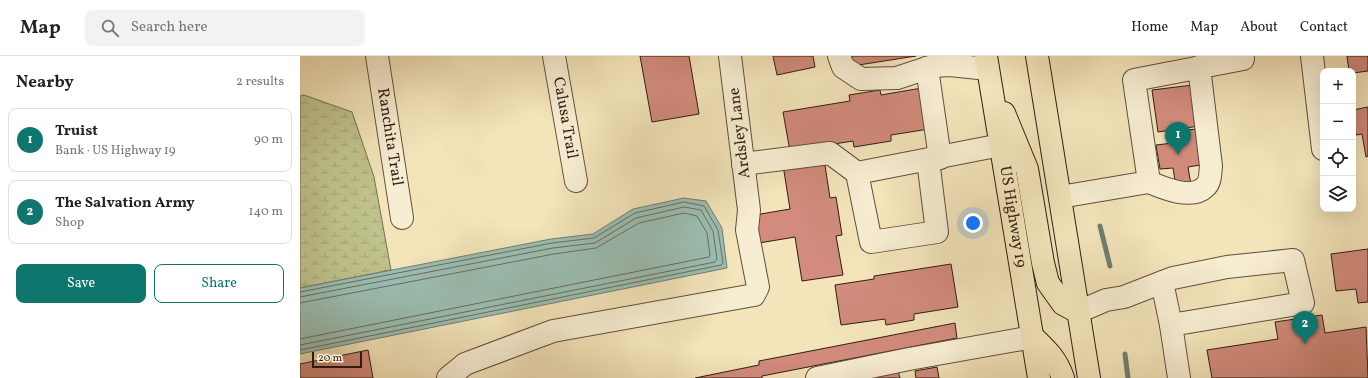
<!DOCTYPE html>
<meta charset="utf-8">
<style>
body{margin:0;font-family:Vollkorn,serif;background:#f2f2f2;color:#222}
.controls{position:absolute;right:12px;top:12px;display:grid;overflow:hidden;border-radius:8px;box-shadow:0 4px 16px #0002}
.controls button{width:36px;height:36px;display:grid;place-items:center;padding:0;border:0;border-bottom:1px solid #e0e0e0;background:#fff;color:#222;font:20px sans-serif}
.scale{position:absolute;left:12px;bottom:10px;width:50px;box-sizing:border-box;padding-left:4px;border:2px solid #301d14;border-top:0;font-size:11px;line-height:14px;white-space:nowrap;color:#301d14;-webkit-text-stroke:3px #f7edd2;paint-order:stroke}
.you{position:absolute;left:673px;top:167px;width:14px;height:14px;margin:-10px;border:3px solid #fff;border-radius:50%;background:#1a73e8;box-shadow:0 0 0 6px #1a73e833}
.badge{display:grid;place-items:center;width:26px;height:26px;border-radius:50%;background:#0f766e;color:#fff;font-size:13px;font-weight:700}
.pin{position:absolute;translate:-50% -33px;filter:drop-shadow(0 1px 2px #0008)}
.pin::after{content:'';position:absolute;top:21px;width:14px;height:12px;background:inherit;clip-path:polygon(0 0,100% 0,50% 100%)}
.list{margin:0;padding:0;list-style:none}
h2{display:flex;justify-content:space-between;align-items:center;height:52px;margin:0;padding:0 16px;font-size:17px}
h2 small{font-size:13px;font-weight:400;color:#767676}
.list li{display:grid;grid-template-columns:26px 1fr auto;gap:12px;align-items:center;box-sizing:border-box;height:64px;margin:0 8px 8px;padding:0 8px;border:1px solid #e0e0e0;border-radius:8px}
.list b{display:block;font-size:15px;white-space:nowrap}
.list p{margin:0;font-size:13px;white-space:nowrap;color:#767676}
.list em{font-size:13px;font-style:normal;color:#767676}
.actions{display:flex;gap:8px;padding:12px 16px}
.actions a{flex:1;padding:9px 0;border:1px solid #0f766e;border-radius:8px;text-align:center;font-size:14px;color:#0f766e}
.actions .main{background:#0f766e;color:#fff}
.icon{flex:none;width:22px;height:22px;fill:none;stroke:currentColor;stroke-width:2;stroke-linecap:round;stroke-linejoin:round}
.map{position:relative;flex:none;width:1068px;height:322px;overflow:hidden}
header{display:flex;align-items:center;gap:24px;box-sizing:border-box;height:56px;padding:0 20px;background:#fff;border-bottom:1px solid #e0e0e0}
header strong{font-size:19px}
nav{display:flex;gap:22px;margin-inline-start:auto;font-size:14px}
.search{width:280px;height:36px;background:#f2f2f2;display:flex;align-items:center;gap:10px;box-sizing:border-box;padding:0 14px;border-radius:8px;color:#767676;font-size:15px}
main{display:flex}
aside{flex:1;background:#fff}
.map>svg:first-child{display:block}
</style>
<header>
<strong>Map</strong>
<div class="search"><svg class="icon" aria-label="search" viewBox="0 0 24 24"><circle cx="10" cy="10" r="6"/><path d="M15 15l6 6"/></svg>Search here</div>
<nav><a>Home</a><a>Map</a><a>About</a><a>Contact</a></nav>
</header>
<main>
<aside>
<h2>Nearby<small>2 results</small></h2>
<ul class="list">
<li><span class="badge">1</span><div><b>Truist</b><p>Bank · US Highway 19</p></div><em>90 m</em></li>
<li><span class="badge">2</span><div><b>The Salvation Army</b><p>Shop</p></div><em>140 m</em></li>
</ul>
<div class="actions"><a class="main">Save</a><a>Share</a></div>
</aside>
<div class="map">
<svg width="1068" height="322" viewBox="0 0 1068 322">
<defs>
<pattern id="wetland-marsh" width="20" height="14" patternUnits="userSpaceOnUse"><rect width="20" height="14" fill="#bfc28c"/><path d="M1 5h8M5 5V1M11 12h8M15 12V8" fill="none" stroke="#a4a678"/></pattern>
</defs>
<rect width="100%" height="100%" fill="#f3e4ba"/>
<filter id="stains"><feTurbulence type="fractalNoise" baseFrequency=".005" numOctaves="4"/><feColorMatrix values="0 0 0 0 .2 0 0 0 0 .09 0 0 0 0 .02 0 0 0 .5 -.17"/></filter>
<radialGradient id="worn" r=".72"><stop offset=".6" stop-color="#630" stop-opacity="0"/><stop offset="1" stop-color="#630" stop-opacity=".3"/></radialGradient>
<path fill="url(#wetland-marsh)" stroke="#787050" d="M4 39 52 56 74 121 91 214 0 232V40Z"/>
<path fill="#9bbeb2" stroke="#707e73" d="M384 142 406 145 422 172 427 212 0 298V232L251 183 293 178 333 153Z"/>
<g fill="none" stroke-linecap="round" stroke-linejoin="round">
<g stroke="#666e63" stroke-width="1">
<path d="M0 236 252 187 294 182 335 157 384 146 404 150 418 174 423 207 421 209 0 294"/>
<path d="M0 241 253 192 295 187 336 162 384 151 401 154 413 175 417 203 415 206 0 289"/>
<path d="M0 247 254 198 296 192 339 167 384 157 397 160 407 177 410 199 409 201 0 283"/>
</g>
<g stroke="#707e73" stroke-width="5">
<path d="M800 170 810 210"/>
<path d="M825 298 828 322"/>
</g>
</g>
<g fill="#d28b7c" stroke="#301d14">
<path d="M340 0H389L399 58 352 66Z"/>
<path d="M473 0H513L515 11 477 19Z"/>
<path d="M550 0H616L552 10Z"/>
<path d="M1047 0H1068V15L1053 17V15H1049Z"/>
<path d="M893 29 899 70 858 76 852 34Z"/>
<path d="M622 32 629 73 591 79V85L554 91 553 85 490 95 483 56 550 45 549 39 580 34 581 39Z"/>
<path d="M1068 51V100L1066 101 1062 78 1056 79 1053 54Z"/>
<path d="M896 73 901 109 888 111 891 129 876 131 873 112 860 113 856 89 873 87 871 76Z"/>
<path d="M524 103 530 142 536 141 542 179 536 180 543 219 502 225 495 181 459 187 455 159 490 153 483 109Z"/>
<path d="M1068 193V246L1058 247 1056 233 1036 235 1031 198Z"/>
<path d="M651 208 658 251 614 258V264L586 269 585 263 541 269 535 229 574 223V220Z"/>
<path d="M1022 259 1025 277 1066 271 1068 322H912L907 294 978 283 975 266Z"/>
<path d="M655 267 657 282 462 320V322H395L459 309V305Z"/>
<path d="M68 294 73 322H0V308Z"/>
<path d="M637 311 639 322H616L615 315Z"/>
<path d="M598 315 600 322H565Z"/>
</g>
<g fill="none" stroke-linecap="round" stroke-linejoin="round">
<defs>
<g id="minor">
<path id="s1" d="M77 0 102 162"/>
<path id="s2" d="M254 0 276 125"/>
<path d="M539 0 543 11 561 23 597 22 633 10 650 9 688 13"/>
<path d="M1012 0 1023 93"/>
<path d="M627 12 640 102"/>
<path d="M443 108 530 97 557 117 701 89"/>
<path d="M557 117 571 186 637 176 628 104"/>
<path d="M849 126C863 132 892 144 905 131 911 126 910 117 911 110L899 11"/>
<path d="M760 141 849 126 834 24 943 3 942 0"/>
<path d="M778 256 806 244 824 241 873 222 927 211 993 204 1003 247 871 269 862 226"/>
<path d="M871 269 879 322"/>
<path d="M148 322 165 308 253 275 454 239 458 231 447 174 449 154 430 0"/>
<path d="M517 322 609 303 733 281"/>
</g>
<g id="highway">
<path id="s3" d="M686 0 739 322"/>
<path d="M737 0 789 322"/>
<path d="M704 57 727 113 743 207 748 227 763 248 778 256"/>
<path d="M733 281C747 294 757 304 763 322"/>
</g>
</defs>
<use href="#minor" stroke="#614f3e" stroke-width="24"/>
<use href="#highway" stroke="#301d14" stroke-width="24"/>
<use href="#minor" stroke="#f7edd2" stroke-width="22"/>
<use href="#highway" stroke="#f3e4ba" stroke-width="22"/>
</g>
<g text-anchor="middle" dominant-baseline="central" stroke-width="4" stroke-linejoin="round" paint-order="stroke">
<g font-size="16" fill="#301d14" stroke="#f7edd2">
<text stroke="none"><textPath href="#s2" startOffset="63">Calusa Trail</textPath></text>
<text transform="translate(440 77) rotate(-97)">Ardsley Lane</text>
<text stroke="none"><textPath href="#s1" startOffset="82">Ranchita Trail</textPath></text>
<text stroke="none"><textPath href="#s3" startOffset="163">US Highway 19</textPath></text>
</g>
</g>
<rect width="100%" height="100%" filter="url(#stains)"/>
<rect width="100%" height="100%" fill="url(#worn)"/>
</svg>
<div class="controls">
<button>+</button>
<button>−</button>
<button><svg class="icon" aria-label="locate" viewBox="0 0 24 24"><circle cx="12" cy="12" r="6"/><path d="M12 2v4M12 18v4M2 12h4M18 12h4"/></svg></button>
<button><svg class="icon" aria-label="layers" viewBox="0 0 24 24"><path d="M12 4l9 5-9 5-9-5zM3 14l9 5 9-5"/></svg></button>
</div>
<div class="scale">20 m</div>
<div class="you"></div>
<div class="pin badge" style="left:878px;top:99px">1</div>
<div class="pin badge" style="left:1005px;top:288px">2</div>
</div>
</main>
